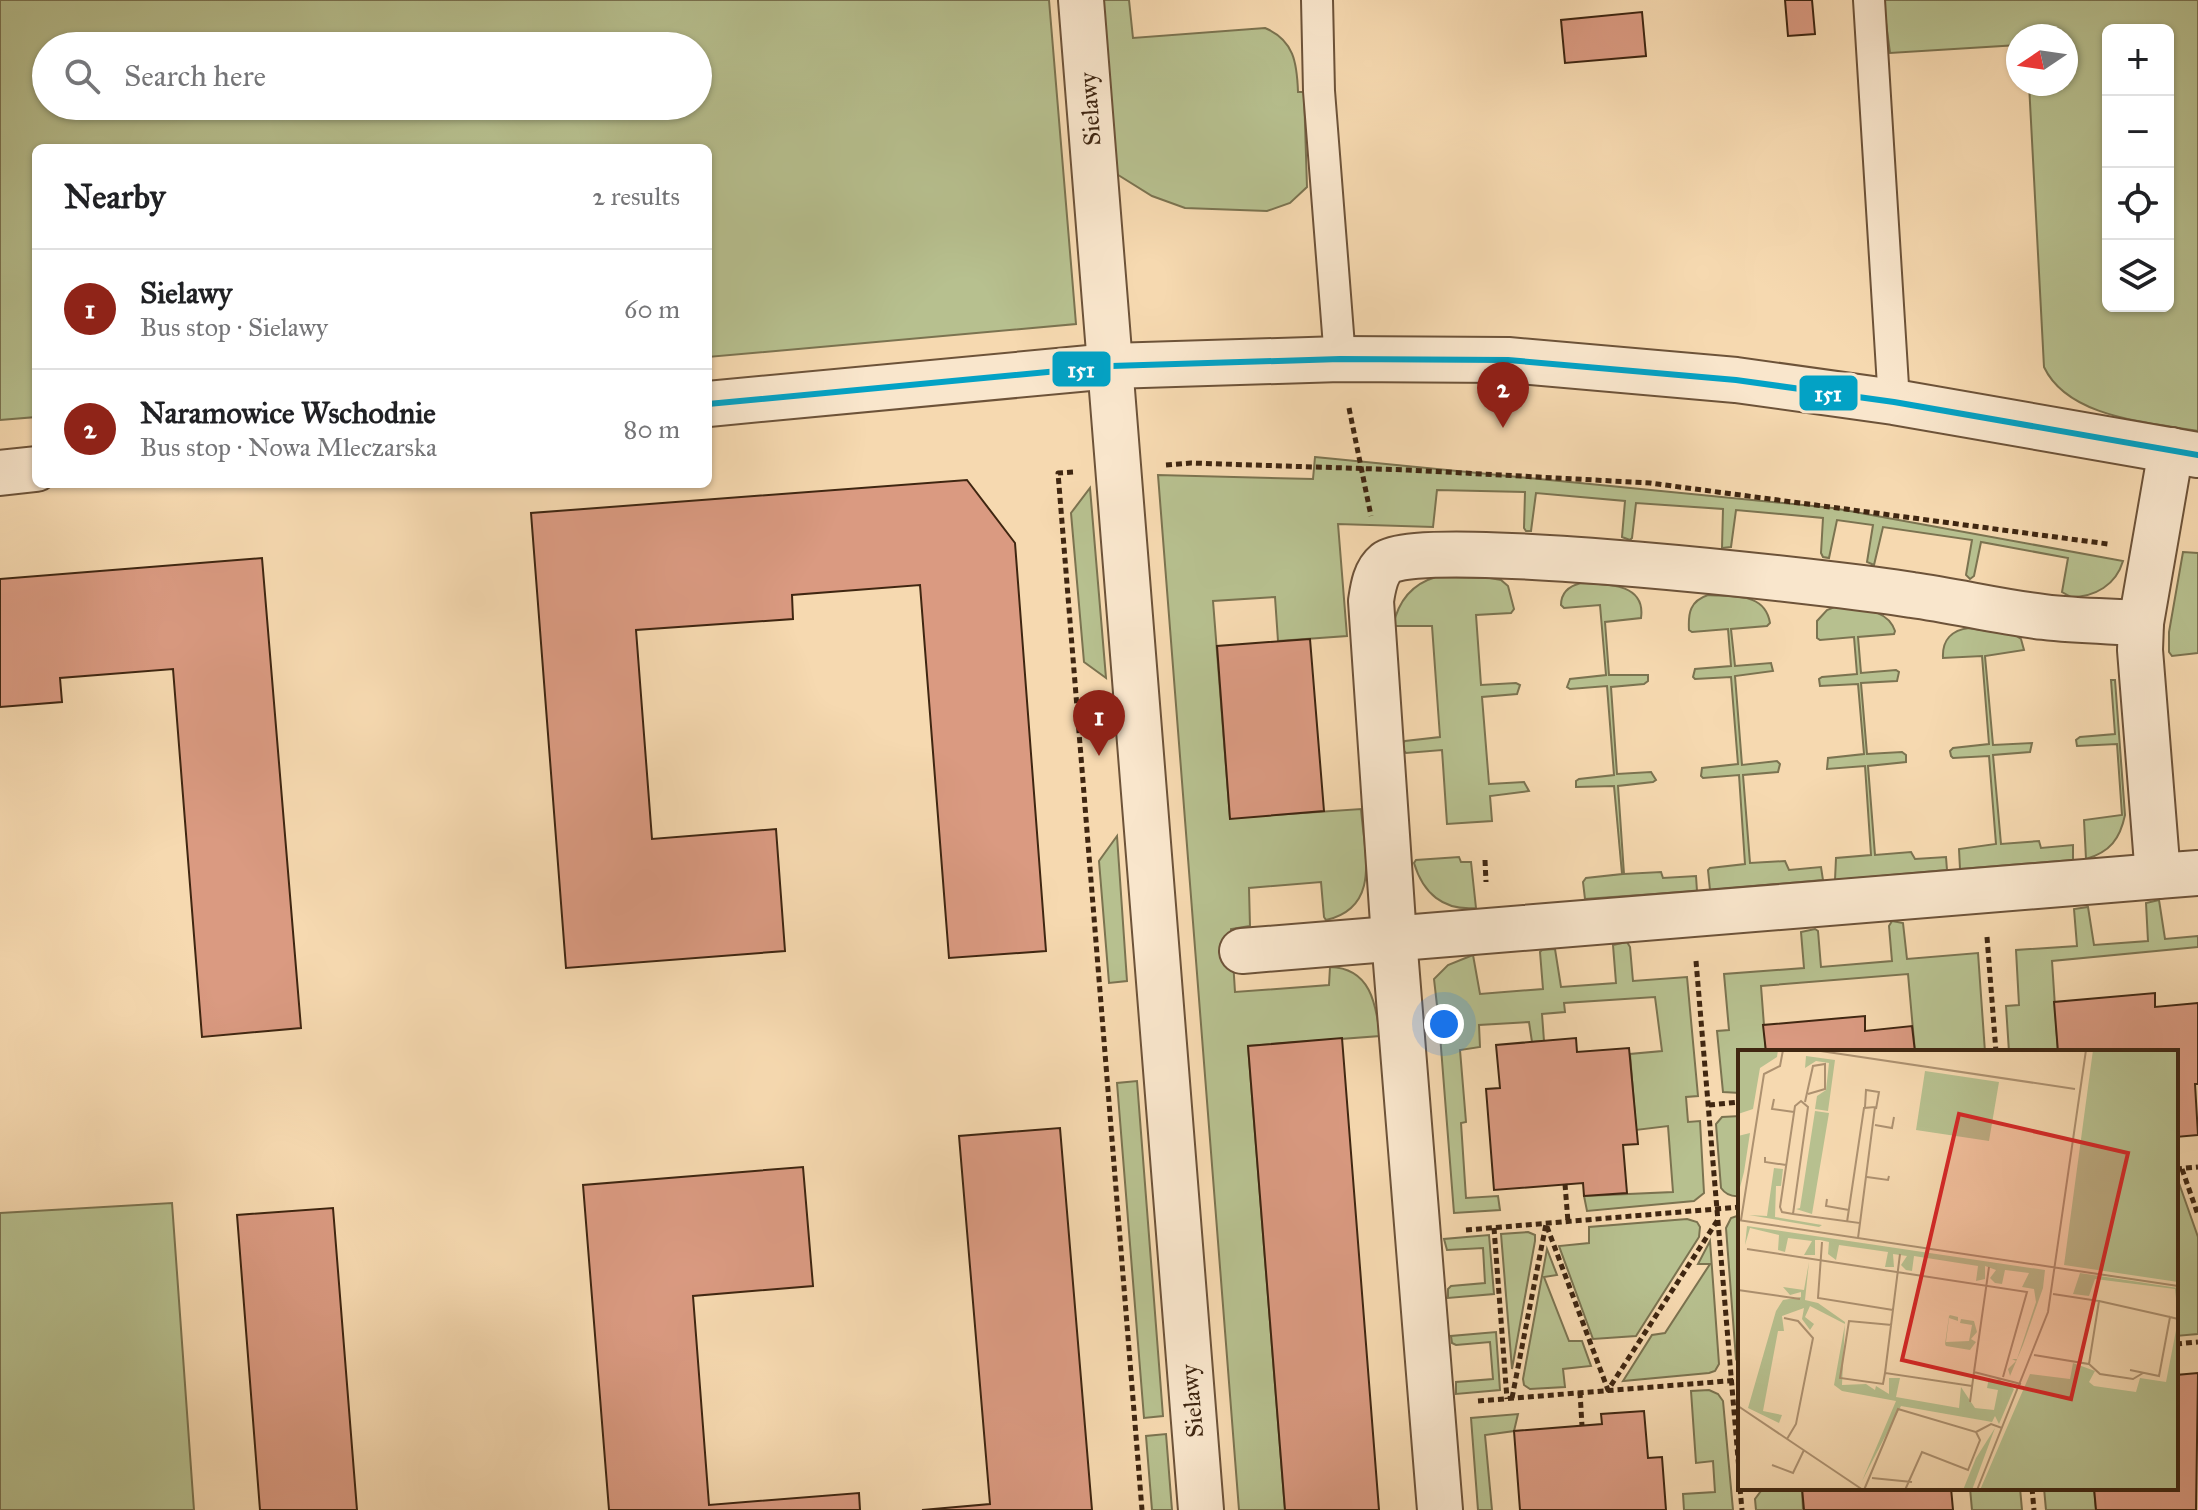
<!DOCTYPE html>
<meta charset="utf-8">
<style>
body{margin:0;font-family:"IM FELL Great Primer",serif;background:#f6f6f6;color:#202124}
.controls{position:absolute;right:24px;top:24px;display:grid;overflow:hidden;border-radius:12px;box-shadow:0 2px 6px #0004}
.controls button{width:72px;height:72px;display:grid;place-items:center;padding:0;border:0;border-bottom:2px solid #e0e0e0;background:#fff;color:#202124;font:40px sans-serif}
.compass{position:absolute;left:2006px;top:24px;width:72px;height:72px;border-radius:50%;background:#fff;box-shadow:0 2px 6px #0004;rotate:257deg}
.you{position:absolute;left:1444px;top:1024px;width:28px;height:28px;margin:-20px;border:6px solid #fff;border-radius:50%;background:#1a73e8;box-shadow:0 0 0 12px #1a73e833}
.badge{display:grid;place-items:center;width:52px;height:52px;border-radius:50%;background:#8f2418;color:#fff;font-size:26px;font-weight:700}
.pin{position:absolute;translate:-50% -66px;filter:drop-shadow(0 2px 4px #0008)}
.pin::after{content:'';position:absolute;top:42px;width:28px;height:24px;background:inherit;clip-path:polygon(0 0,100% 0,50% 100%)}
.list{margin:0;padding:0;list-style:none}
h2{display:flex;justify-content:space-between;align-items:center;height:104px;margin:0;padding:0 32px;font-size:34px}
h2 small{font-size:26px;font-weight:400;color:#757577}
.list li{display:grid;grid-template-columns:52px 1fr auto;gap:24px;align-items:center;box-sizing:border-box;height:120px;padding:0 32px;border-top:2px solid #e0e0e0}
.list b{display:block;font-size:30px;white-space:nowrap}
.list p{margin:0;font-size:26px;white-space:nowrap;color:#757577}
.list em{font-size:26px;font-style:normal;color:#757577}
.icon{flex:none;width:44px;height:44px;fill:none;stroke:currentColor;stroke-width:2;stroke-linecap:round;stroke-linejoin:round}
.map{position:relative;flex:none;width:2198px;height:1510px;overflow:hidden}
.search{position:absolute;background:#fff;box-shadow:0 2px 6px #0004;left:32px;top:32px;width:680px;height:88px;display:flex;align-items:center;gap:20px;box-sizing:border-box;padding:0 28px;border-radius:44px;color:#757577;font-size:30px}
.panel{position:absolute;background:#fff;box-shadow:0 2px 6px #0004;left:32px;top:144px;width:680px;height:344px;border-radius:12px}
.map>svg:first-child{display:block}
</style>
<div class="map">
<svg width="2198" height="1510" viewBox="0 0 2198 1510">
<rect width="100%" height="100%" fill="#f6d9b0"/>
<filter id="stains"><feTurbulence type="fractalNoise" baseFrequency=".0025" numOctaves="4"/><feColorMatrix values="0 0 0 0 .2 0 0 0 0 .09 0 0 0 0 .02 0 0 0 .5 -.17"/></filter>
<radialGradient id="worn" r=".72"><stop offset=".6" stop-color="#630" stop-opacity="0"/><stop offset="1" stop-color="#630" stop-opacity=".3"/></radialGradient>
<g fill="#b7c08f" stroke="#7b7350" stroke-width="2" fill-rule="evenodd">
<path d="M0 0H1049L1076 324 708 357V148H36V417L0 420ZM46 46H698V106H46Z"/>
<path d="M1101 0H1129L1133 38 1265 28C1294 40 1297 63 1298 92H1304L1307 187 1290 203 1267 211 1185 208 1152 196 1115 173Z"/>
<path d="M1883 0H2198V431C2148 422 2068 418 2044 367L2029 84H2066V36H2018V45L1890 53ZM2108 30H2168V306H2108Z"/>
<path d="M1315 457 1833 508 2123 561C2116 585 2095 597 2071 597L2062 592 2068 558 1981 542 1974 576 1970 579 1966 575 1972 540 1883 527 1874 565 1867 562 1873 525 1837 520 1829 558 1823 557 1821 553 1823 518 1736 510 1731 547 1722 548 1723 509 1636 503 1632 538 1630 540 1622 537 1625 501 1536 493 1531 531H1526L1524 528 1525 492 1437 490 1433 527 1338 524 1347 636 1278 641 1275 597 1213 601 1230 818 1361 809C1364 852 1382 907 1326 920L1324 917 1321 882 1249 888 1250 926 1231 929 1235 992 1329 985 1330 967C1370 968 1376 1003 1380 1036L1248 1046 1285 1510H1239L1158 475 1313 479Z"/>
<path d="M1090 488 1106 678 1084 662 1071 513Z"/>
<path d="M2183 552 2198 553V653L2172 656 2169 652V632Z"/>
<path d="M1436 577 1490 578 1501 580 1508 586 1514 609 1511 613 1476 615 1481 685 1516 683 1520 685 1517 694 1482 697 1489 784 1524 782 1529 791 1490 796 1492 821 1447 824 1442 750 1406 753 1403 750V743L1405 741 1440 737 1432 626H1393C1398 602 1412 584 1436 577Z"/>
<path d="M1581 583C1607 584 1646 583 1641 618L1605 622 1609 675H1648V681L1644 684 1611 687 1617 774 1651 772 1656 780 1653 782 1618 786 1624 874 1661 872 1663 878 1696 876 1697 891 1585 899 1583 882 1586 878 1622 874 1614 786 1576 787V781L1579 779 1614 775 1607 686 1570 689 1567 687 1570 679 1606 675 1600 605 1564 608 1561 605C1561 593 1569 586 1581 583Z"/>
<path d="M1708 595C1733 597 1765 592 1770 623L1767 626 1731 629 1735 666 1771 663 1773 671 1735 676 1742 765 1777 761 1780 764 1778 772 1743 775 1750 863 1785 861 1789 870 1821 867 1823 880 1710 890 1708 870 1710 868 1745 864 1739 775 1703 778 1701 776 1702 768 1738 764 1731 677 1695 679 1693 677 1695 669 1731 666 1728 629 1692 632 1689 630C1688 613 1690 601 1708 595Z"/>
<path d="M1837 606C1859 610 1887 607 1895 631L1894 634 1858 637 1861 673 1896 670 1899 672 1897 681 1861 683 1867 754 1902 752 1906 755V762L1868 766 1875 855 1911 852 1915 859 1946 857 1947 870 1835 880 1836 858 1871 855 1865 766 1827 769 1828 758 1864 754 1858 684 1820 686 1819 679 1822 677 1857 674 1854 637 1820 640 1817 638V621L1827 610Z"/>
<path d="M1969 628 2015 635 2021 639 2024 650 1985 656 1993 745 2032 743 2030 752 1993 755 2001 844 2039 841 2041 848 2073 845V860L1960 869 1959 849 1996 844 1989 756 1953 758 1951 756 1950 751 1953 748 1989 744 1982 656 1943 658C1942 640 1952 630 1969 628Z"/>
<path d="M2111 680H2115L2125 815C2120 839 2110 852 2086 859L2084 820 2122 815 2117 744 2077 746 2076 740 2080 737 2115 734Z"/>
<path d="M1117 836 1127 981 1109 983 1099 861Z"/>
<path d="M1459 857 1461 862H1471L1476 908C1443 911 1423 893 1414 863L1416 860Z"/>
<path d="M2159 900 2165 939 2198 936V947L2052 961 2058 1052H2009L2006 1006 2019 1005 2016 950 2077 946 2074 909 2088 907 2094 945 2148 941 2146 903Z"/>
<path d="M1892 921 1903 923 1907 959 1978 953 1985 1052H1915L1908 974 1761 986 1766 1052H1740V1093L1723 1092 1717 1031 1729 1030 1724 974 1804 968 1801 932 1815 929 1818 931 1821 967 1892 961 1889 926Z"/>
<path d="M1627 942 1630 947 1633 981 1687 977 1698 1096 1686 1097 1688 1122 1700 1121 1704 1193 1694 1201 1587 1211 1584 1196 1673 1192 1668 1126 1636 1130 1630 1054 1662 1051 1655 997 1564 1003 1565 1012 1542 1014 1544 1041 1532 1042 1529 1022 1479 1025 1480 1047 1460 1050 1466 1122 1461 1123 1466 1198 1498 1196 1500 1210 1454 1213 1440 1035 1450 1034 1449 1013 1438 1014 1434 979 1448 965 1473 955 1480 994 1543 989 1540 952 1542 950 1555 949 1561 987 1616 983 1613 945Z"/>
<path d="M1137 1081 1163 1416 1144 1418 1117 1083Z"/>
<path d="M1740 1116V1196C1732 1197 1726 1195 1721 1188L1716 1124 1722 1117Z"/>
<path d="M2180 1186 2198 1237V1334L2176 1336V1193Z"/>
<path d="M172 1203 194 1510H0V1213Z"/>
<path d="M1740 1215V1367L1736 1359 1726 1228 1731 1218Z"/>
<path d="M1687 1219 1697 1222 1700 1227 1699 1237 1636 1336 1593 1339 1559 1246 1589 1243V1227Z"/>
<path d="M1528 1232 1535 1235V1241L1512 1369 1501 1234Z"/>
<path d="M1489 1235 1494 1294 1448 1298V1289L1451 1286 1485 1283 1483 1248 1447 1250 1444 1239Z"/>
<path d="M1710 1241 1719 1364 1715 1371 1709 1373 1623 1381 1652 1335 1665 1333 1710 1264H1698Z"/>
<path d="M1547 1249 1557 1275 1544 1277 1569 1341H1582L1591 1366 1563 1369 1565 1387 1530 1389 1524 1385 1523 1379Z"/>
<path d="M1496 1332 1500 1390 1456 1394V1382L1493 1379 1490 1342 1456 1345 1452 1343 1451 1336Z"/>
<path d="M1709 1390 1718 1394 1723 1401 1733 1510H1684L1683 1494 1715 1492 1713 1461 1696 1463 1691 1391Z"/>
<path d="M1518 1414 1514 1431 1485 1435 1492 1510H1478L1471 1418Z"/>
<path d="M1166 1434 1172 1510H1152L1146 1436Z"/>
<path d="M1802 1488 1803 1510H1756L1755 1499 1761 1491Z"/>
<path d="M1970 1488H2020L2022 1510H1972Z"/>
<path d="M2044 1488H2094L2096 1510H2046Z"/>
</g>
<g fill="#da9a81" stroke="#3f2611" stroke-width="2">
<path d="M1785 0H1812L1815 34 1788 36Z"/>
<path d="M1642 12 1646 56 1565 63 1561 20Z"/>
<path d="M967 480 1015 543 1046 951 949 958 920 585 792 595 793 619 636 630 652 839 776 829 785 951 566 968 531 513Z"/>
<path d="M262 558 301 1028 202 1037 173 669 60 678 62 702 0 707V579Z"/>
<path d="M1310 639 1324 811 1230 819 1217 646Z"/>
<path d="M2155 993V1007L2198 1003V1084H2195L2198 1135 2176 1137V1052H2058L2054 1002Z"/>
<path d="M1865 1016V1031L1912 1026 1915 1052H1766L1763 1025Z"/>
<path d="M1342 1038 1379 1510H1285L1248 1046Z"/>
<path d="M1576 1038 1577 1052 1629 1048 1638 1144 1623 1145 1627 1193 1584 1196 1583 1183 1494 1190 1486 1089 1500 1088 1496 1045Z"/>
<path d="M1060 1128 1092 1510H922L990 1504 959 1136Z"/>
<path d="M803 1167 813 1286 693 1296 709 1505 859 1493 860 1510H609L583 1185Z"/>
<path d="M333 1208 357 1510H260L237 1215Z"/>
<path d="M2198 1373 2196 1510H2096L2094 1488H2176V1375Z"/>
<path d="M1644 1411 1648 1458 1662 1457 1666 1510H1520L1514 1431 1602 1424 1601 1414Z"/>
<path d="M1802 1488H1951L1953 1510H1804Z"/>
</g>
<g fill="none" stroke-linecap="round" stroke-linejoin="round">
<defs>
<g id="lane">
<path d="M1317 0 1319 91 1340 359"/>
<path d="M1869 0 1894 402"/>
</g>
<g id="street">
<path d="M1081 0 1201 1510"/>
<path d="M708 404 1111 366 1340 359 1508 360 1736 380 1894 402 2198 455"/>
<path d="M2171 450 2141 623 2140 650 2158 876 2198 873"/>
<path d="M0 473 36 469"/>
<path d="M1242 951 2158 876"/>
<path d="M1440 1510 1394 938 1371 601C1373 588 1375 572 1386 563 1422 535 1845 584 1912 595 1956 601 2000 612 2044 617 2076 621 2109 621 2141 623"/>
</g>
</defs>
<use href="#lane" stroke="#6d5339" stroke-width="34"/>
<use href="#street" stroke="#6d5339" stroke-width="48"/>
<g stroke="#3f2611" stroke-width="5" stroke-dasharray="6 4" stroke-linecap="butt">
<path d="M1349 408 1371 516"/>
<path d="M1166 465 1191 463 1408 470 1650 483 2108 544"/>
<path d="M1073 472 1058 473 1142 1510"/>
<path d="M1485 860 1486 882"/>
<path d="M1987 937 1996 1052"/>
<path d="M1696 961 1740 1482"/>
<path d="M1709 1105 1740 1102"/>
<path d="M2176 1169 2198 1167"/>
<path d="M2182 1169 2198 1215"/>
<path d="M1565 1184 1568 1222"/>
<path d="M1494 1228 1507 1399"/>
<path d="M1466 1230 1740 1207"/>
<path d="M2176 1344 2198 1342"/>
<path d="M1580 1392 1582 1426"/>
<path d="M1512 1398 1546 1224 1608 1390 1719 1218"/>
<path d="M1478 1401 1740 1380"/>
<path d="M1740 1488 1742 1510"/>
<path d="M2032 1488 2034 1510"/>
</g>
<use href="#lane" stroke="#f9e6cc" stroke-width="30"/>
<use href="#street" stroke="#f9e6cc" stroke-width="44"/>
<defs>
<path id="bus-1" d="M708 404 1111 366 1340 359 1508 360 1736 380 1894 402 2198 455"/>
</defs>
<use href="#bus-1" stroke="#f9e6cc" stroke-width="12"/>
<use href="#bus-1" stroke="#03a2c5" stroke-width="6"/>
</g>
<g text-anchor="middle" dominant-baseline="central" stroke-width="8" stroke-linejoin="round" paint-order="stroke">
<g font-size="24" fill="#3f2611" stroke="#f9e6cc">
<text transform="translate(1090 109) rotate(-94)">Sielawy</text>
<text transform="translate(1192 1401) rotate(-95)">Sielawy</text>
</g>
</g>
<g transform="translate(1738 1050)">
<rect width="440" height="440" fill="#f6d9b0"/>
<path d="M0 0H40L39 7 22 18 15 59 0 64ZM355 0H440V232L326 215ZM68 6 97 10 90 61 77 59 79 46 88 40 91 13 78 11 67 18ZM187 21 261 32 251 91 178 80ZM77 61 91 63 74 164 58 159 62 158ZM12 83 6 122 0 145V86ZM36 118 45 119 43 136H38L37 167 84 175 81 177 11 165 29 166ZM9 176 307 220 305 238 285 295 272 326 270 319 278 311 274 309H279L298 252 296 239 284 237 291 223 267 220 264 234 257 233 252 228 258 220 247 216V229L238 231 240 216 176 206 174 221 168 220 163 215 169 206 155 204 156 217H147L150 202 101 195 98 210 90 204 91 192 82 190H77V205H66L74 191 50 188 47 202 40 200 41 185 12 178 7 195ZM71 212 67 250 80 253 107 272 104 335 128 334 137 340 138 336 151 344V328H162L158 347 221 358 223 337 237 358 256 360 260 340 249 338 251 327 253 332 261 329 276 339 261 374 257 366 254 372 163 356 124 431 158 351 104 341 96 335 107 274 72 256 67 267 76 274 72 280 64 269 66 258 44 266 46 281H40L25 361 44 365 41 373 10 358 38 261 45 250 63 247V242L52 245 45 237 66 240ZM342 223 440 238V266L437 239 357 229 351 246 335 244ZM212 265 220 267V271L211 268 208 292 231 291 234 275 222 273 223 269 236 271 239 282 233 289 238 292 232 300 208 296 207 294 211 266ZM440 270V440H242L292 324 332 329 335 313 357 321 351 332 356 336 398 342 402 328 428 332ZM257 378 234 440H225L238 408Z" fill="#b7c08f"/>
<path fill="none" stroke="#ad9170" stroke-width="2" d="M76 0 337 39M36 49 34 59 56 62M67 52 75 16 87 14V39L70 44M127 57 128 40 141 42 138 59M137 75 154 78 156 67M27 107V112L48 115M129 127 150 130 151 126M89 149 88 156 111 160M55 164 70 57 63 51 57 56 42 157 44 162 55 164 122 173 120 188M0 170 440 236M3 170 26 24 42 16 45 0M109 172 126 58 137 57 122 173M84 192 80 248 155 260M9 199 289 242 265 327M162 204 147 323 234 336M0 240 62 249M361 251 432 267M46 268 60 271 75 288 58 374 49 389M296 305 351 314 361 251 315 244M351 314 362 324 395 329 405 323M392 320 421 326 432 267 440 269M236 322 251 217M147 323 145 334 102 328 111 271 154 275M232 352 236 322 283 334M0 356 125 440M238 382 253 374 264 378M34 415 55 423 66 400M134 428 174 432M126 440 160 359 238 382 242 390 230 420 184 402 167 440M239 440 310 262 348 0"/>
<path fill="#d62828" fill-opacity="0.15" stroke="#d62828" stroke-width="4" d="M221 64 390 103 333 349 164 310Z"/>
<rect width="440" height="440" fill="none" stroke="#3f2611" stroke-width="4"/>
</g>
<g stroke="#f9e6cc" stroke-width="3">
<rect x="1051" y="350" width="61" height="38" rx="8" fill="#03a2c5"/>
<rect x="1798" y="374" width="61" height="38" rx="8" fill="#03a2c5"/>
</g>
<g font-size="22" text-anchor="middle" font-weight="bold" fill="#fff">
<text x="1081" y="377">151</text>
<text x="1828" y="401">151</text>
</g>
<rect width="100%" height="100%" filter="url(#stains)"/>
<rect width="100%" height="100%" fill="url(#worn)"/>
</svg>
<div class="controls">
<button>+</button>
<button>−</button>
<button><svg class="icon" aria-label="locate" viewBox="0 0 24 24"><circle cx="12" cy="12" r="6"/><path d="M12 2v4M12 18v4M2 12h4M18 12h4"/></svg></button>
<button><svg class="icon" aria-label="layers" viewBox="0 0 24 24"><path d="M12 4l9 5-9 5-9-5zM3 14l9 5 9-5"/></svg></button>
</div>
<svg class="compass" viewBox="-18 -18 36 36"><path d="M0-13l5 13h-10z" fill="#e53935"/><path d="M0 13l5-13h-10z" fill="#757577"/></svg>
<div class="you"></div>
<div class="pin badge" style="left:1099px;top:756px">1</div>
<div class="pin badge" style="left:1503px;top:428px">2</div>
<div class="search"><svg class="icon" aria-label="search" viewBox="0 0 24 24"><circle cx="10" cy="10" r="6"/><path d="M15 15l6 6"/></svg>Search here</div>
<section class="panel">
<h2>Nearby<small>2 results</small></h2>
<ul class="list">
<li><span class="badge">1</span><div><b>Sielawy</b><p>Bus stop · Sielawy</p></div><em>60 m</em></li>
<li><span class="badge">2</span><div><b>Naramowice Wschodnie</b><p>Bus stop · Nowa Mleczarska</p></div><em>80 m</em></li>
</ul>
</section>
</div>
